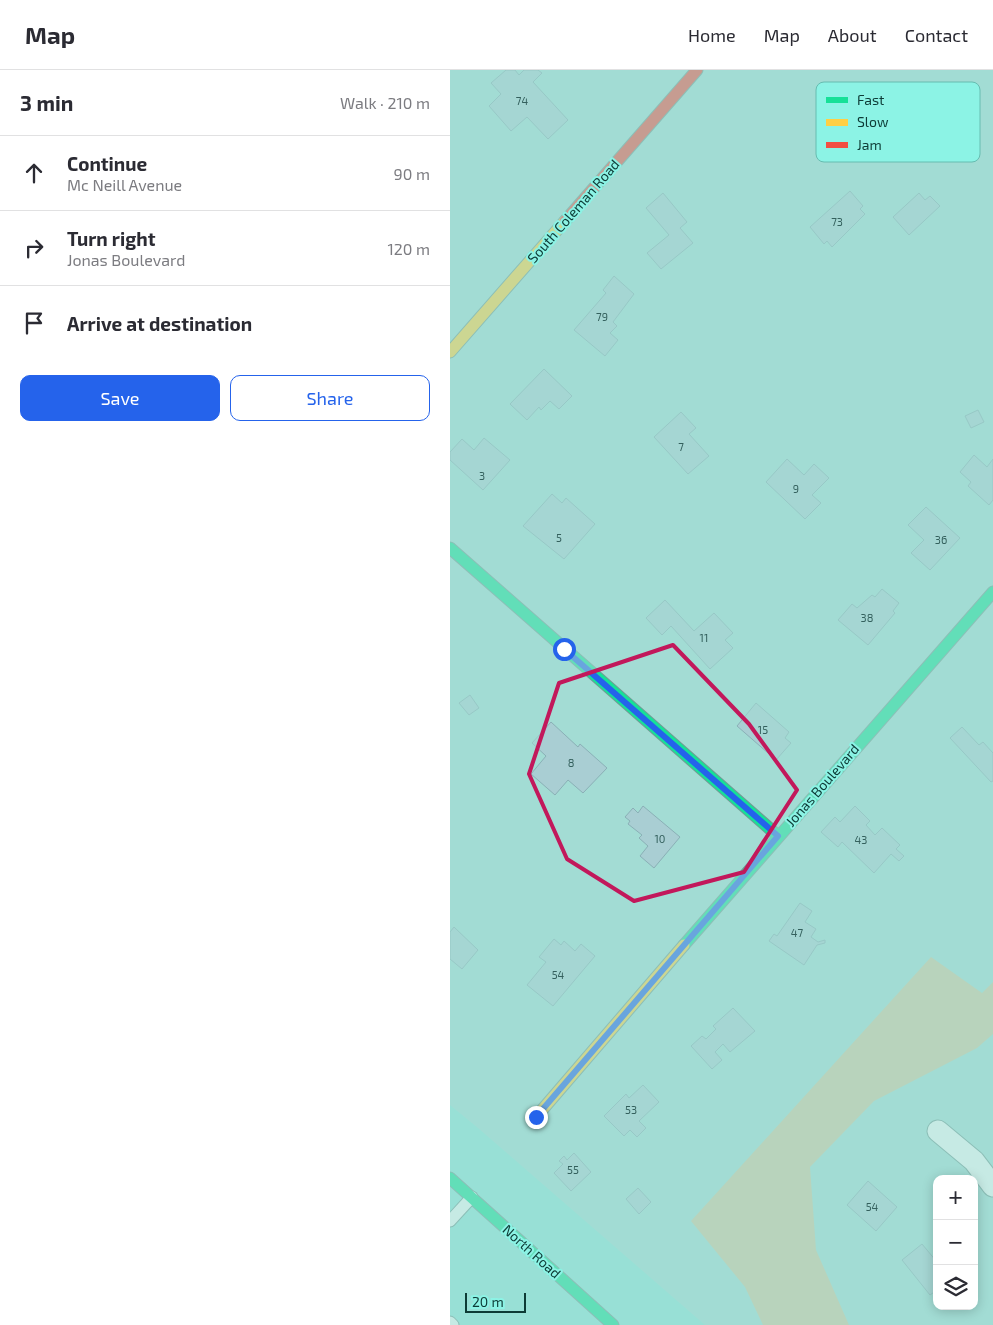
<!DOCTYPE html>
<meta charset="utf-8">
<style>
body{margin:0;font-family:"Exo 2",sans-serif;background:#f2f2f3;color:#2b2b33}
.controls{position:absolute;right:15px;bottom:15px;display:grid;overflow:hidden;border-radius:10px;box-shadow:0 2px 12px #0003}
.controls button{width:45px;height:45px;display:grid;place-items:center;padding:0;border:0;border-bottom:1px solid #e1e1e2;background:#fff;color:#2b2b33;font:25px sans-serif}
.scale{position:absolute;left:15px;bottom:12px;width:61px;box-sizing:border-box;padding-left:5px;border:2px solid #0d3b36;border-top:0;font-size:14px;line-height:18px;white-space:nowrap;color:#0d3b36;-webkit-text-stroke:4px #8cf3e5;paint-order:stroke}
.stop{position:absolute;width:15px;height:15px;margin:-11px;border:4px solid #2563eb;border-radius:50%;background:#fff}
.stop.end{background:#2563eb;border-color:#fff;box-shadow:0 1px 5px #0008}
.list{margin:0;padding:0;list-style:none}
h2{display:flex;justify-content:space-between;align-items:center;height:65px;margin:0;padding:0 20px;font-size:21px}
h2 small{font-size:16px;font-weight:400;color:#7c7c81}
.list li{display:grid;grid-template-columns:32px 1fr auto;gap:15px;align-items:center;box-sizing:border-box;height:75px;padding:0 20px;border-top:1px solid #e1e1e2}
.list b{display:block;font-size:19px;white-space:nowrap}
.list p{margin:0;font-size:16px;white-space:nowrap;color:#7c7c81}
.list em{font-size:16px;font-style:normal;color:#7c7c81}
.actions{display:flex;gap:10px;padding:15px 20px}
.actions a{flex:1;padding:11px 0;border:1px solid #2563eb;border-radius:10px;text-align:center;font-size:18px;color:#2563eb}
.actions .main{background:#2563eb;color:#fff}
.icon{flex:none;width:28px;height:28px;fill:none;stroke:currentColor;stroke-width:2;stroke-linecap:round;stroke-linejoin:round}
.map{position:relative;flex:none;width:543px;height:1255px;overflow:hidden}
header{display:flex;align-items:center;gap:30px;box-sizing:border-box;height:70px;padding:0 25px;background:#fff;border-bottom:1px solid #e1e1e2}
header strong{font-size:24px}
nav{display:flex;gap:28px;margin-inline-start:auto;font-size:18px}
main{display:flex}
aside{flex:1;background:#fff}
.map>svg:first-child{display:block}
</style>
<header>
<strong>Map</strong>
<nav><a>Home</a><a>Map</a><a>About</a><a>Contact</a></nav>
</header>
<main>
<aside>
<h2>3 min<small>Walk · 210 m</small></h2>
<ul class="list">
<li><svg class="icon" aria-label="ahead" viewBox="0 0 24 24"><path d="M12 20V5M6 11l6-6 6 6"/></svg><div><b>Continue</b><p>Mc Neill Avenue</p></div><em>90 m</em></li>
<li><svg class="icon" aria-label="right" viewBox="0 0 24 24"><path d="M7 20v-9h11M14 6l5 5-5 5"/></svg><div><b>Turn right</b><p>Jonas Boulevard</p></div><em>120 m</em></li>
<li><svg class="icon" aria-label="arrive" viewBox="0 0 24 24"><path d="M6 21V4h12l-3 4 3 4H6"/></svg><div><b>Arrive at destination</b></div></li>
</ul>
<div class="actions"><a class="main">Save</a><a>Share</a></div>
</aside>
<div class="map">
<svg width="543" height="1255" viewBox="0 0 543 1255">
<rect width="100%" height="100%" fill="#a3dcd4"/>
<path fill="#8ce5da" d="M0 1035 28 1058 255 1255H0Z"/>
<path fill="#d2c8a1" d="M481 887 532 923 543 912V964L527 978 424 1031 360 1097 366 1180 399 1255H313L295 1217 241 1151Z"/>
<g fill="#a9ced3" stroke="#8ab0b6">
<path d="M56 0H65L69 5 74 0H88L92 3 83 12 118 50 98 69 77 47 61 61 39 36 51 24 41 13Z"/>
<path d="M400 121 413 136 410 139 415 144 382 177 377 171 374 174 360 157Z"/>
<path d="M213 123 237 152 230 158 243 173 211 199 197 183 219 165 196 138Z"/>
<path d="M469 123 475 130 480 126 490 136 459 165 443 147Z"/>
<path d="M164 206 184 224 163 252 167 256 160 263 168 270 155 286 124 260 156 223 153 220Z"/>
<path d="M94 299 122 326 109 339 100 331 91 340 89 337 77 350 60 334Z"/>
<path d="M528 340 534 352 521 358 515 346Z"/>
<path d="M231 342 246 358 239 364 259 386 238 404 204 367Z"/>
<path d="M34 368 60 390 33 420 0 390V382L12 369 24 380Z"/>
<path d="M524 385 537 397 543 389V430L539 435 518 416 521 412 510 402Z"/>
<path d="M337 389 354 405 364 394 379 408 362 425 371 433 355 449 316 412Z"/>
<path d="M102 424 112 433 116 428 145 454 114 489 73 456Z"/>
<path d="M476 437 510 468 480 500 461 483 474 470 458 455Z"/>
<path d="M432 519 449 533 443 541 445 543 418 575 388 550 402 534 407 538 422 525 425 527Z"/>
<path d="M215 530 244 561 264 543 283 563 275 570 283 578 260 599 221 556 212 565 196 548Z"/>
<path d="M20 625 29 638 19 645 9 633Z"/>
<path d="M306 633 339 662 335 668 341 673 326 690 287 656Z"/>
<path d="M101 652 128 677 130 674 157 698 133 723 118 710 105 725 81 704 96 686 82 673Z"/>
<path d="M512 657 529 675 533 672 543 683V711L541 712 500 668Z"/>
<path d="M193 736 230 767 204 798 190 786 198 776 189 768 192 765 178 754 180 751 175 747 183 738 188 743Z"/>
<path d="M405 736 420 751 416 755 425 765 432 758 450 775 446 779 454 786 449 791 441 784 424 803 392 772 388 777 371 762 385 747 390 752Z"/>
<path d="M350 833 362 841 355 852 366 859 361 867 368 872 375 870V873L367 875 354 895 319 871 324 864 327 866Z"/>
<path d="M4 857 28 880 12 899 0 889V862Z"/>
<path d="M104 869 111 875 114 871 125 881 131 874 145 886 103 936 77 915 96 892 89 887Z"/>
<path d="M283 938 305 961 280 982 273 974 265 982 272 990 262 999 241 976 252 966 256 969 266 959 263 956Z"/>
<path d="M193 1015 209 1032 189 1051 196 1058 187 1067 180 1060 174 1066 154 1046 176 1024 179 1028Z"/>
<path d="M124 1083 141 1102 121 1121 104 1103 113 1094 109 1091 114 1086 117 1090Z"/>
<path d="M418 1111 447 1137 426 1161 397 1135Z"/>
<path d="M188 1118 201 1132 189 1144 176 1129Z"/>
<path d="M472 1174 487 1192V1220L480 1225 452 1190Z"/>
</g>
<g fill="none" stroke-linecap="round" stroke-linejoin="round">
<defs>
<g id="lane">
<path d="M0 1151 22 1127"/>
<path d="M0 1252 3 1255"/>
</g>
<path id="street" d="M488 1061 524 1091 543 1116"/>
<g id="fast">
<path d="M0 478 328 766"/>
<path d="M234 875 543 522"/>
<path d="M0 1108 163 1255"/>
</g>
<g id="slow">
<path d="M0 282 115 151"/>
<path d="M86 1047 234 875"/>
</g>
<path id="jam" d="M115 151 247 0"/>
</defs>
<use href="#lane" stroke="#719b95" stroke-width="13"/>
<use href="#street" stroke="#719b95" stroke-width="23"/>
<use href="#fast" stroke="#719b95" stroke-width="13"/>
<use href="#slow" stroke="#719b95" stroke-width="13"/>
<use href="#jam" stroke="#719b95" stroke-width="13"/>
<use href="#lane" stroke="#f1faf9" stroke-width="11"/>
<use href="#street" stroke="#f1faf9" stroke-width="21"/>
<use href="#fast" stroke="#16e098" stroke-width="11"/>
<use href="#slow" stroke="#ffcf43" stroke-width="11"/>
<use href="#jam" stroke="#f24e42" stroke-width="11"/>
</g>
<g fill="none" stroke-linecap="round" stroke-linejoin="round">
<path stroke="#2563eb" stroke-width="6" d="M86 1047 328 766 114 579"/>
</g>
<path d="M0 0H543V1255H0ZM223 575 299 654 347 720 294 802 184 831 117 789 79 704 109 613Z" fill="#a3dcd4" fill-opacity=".55" fill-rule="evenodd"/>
<path fill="none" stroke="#c2185b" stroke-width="4" stroke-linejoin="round" d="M223 575 299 654 347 720 294 802 184 831 117 789 79 704 109 613Z"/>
<g text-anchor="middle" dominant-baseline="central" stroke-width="4" stroke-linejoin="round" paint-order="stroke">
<g font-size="11" fill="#34605d">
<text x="72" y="30">74</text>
<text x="387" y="151">73</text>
<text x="152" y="246">79</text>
<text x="231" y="376">7</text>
<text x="32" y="405">3</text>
<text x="346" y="418">9</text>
<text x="109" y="467">5</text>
<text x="491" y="469">36</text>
<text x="417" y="547">38</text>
<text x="254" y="567">11</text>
<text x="313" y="659">15</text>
<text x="121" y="692">8</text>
<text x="210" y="768">10</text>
<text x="411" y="769">43</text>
<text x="347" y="862">47</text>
<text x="108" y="904">54</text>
<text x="181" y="1039">53</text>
<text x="123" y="1099">55</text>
<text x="422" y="1136">54</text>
</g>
<g font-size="14" fill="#0d3b36" stroke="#8cf3e5">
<text transform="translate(123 141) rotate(-49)">South Coleman Road</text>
<text transform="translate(372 715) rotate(-49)">Jonas Boulevard</text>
<text transform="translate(82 1181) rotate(42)">North Road</text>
</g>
</g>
<rect x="366" y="12" width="164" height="80" rx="8" fill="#8cf3e5" stroke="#66bcb0" stroke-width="1"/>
<rect x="376" y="27" width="22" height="6" fill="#16e098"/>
<rect x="376" y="49" width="22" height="7" fill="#ffcf43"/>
<rect x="376" y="72" width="22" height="6" fill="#f24e42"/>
<g font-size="14" fill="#0d3b36">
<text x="407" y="35">Fast</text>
<text x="407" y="57">Slow</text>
<text x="407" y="80">Jam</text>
</g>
</svg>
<div class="controls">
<button>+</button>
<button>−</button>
<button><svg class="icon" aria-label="layers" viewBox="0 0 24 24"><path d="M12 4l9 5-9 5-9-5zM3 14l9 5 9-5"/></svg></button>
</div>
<div class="scale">20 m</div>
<div class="stop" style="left:114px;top:579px"></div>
<div class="stop end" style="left:86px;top:1047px"></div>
</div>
</main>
